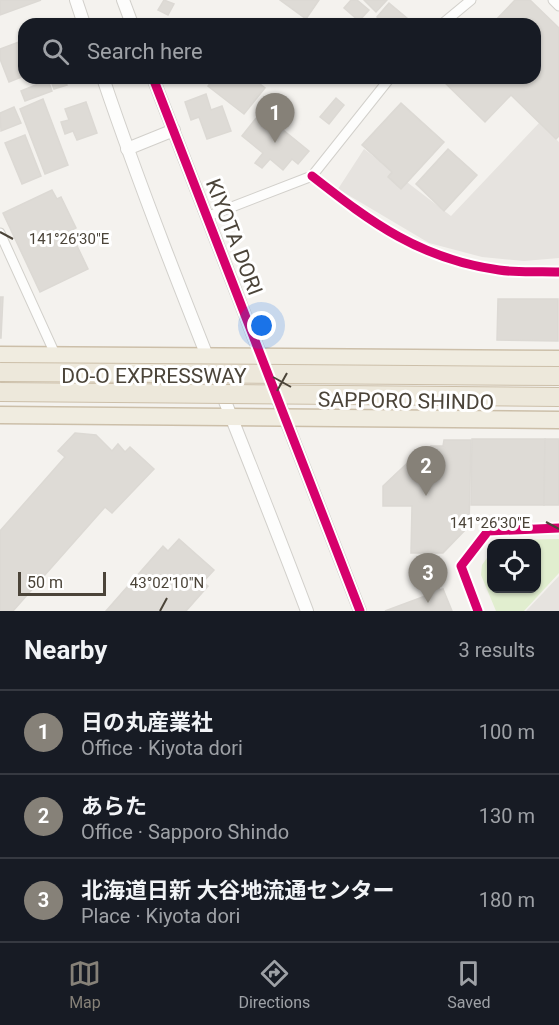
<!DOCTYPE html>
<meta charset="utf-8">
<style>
body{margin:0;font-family:Roboto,"Noto Sans JP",sans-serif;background:#242831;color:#f1f3f6}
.controls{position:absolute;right:18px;bottom:18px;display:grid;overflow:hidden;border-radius:12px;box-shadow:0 2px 4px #0004}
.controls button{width:54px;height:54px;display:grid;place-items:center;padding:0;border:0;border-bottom:2px solid #363941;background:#171b24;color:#f1f3f6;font:30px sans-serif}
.scale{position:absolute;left:18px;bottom:15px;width:88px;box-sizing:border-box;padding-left:6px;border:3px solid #4b4439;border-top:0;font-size:16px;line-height:21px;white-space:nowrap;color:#4b4439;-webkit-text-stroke:4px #fff;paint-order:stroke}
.you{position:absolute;left:262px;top:326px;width:21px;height:21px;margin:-15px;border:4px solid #fff;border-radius:50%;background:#1a73e8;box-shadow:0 0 0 9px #1a73e833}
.badge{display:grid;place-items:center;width:39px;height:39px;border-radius:50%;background:#868178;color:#fff;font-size:20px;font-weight:700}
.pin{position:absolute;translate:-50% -50px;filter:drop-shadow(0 2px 3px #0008)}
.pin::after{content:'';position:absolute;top:32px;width:21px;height:18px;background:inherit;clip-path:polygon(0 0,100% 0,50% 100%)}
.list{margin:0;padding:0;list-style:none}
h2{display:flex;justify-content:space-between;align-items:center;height:78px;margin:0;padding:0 24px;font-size:26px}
h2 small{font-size:20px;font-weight:400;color:#9ea1a6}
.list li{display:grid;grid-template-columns:39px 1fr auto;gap:18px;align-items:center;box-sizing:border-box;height:84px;padding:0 24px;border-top:2px solid #363941}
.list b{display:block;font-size:22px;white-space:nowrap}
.list p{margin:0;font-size:20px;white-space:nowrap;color:#9ea1a6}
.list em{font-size:20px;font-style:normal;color:#9ea1a6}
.icon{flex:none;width:33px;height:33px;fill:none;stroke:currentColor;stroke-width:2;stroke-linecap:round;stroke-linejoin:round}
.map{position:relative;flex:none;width:559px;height:611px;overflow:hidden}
.search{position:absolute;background:#171b24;box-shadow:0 2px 4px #0004;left:18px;right:18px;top:18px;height:66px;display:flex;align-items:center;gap:15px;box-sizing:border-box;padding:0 21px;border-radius:18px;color:#9ea1a6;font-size:22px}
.sheet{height:330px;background:#171b24}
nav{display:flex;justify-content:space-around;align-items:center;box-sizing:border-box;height:84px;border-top:2px solid #363941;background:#171b24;font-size:16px;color:#9ea1a6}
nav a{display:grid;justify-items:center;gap:3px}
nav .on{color:#868178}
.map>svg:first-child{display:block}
</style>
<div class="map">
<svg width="559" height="611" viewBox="0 0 559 611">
<rect width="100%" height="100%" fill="#f4f2ee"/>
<path fill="#e1eecf" d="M559 539V573L524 611H496L481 575 482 565 491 552 492 588H536V544L500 543 508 540Z"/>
<g fill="#e6e3df">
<path d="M539 123 559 142V258L524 261 482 257 429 243 338 189 364 149 451 216Z"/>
<path d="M559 576V611H526Z"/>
</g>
<g fill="#dedbd6" stroke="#dcd9d4" stroke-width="1.5">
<path d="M0 0H41L0 15Z"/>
<path d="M164 0 174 4 168 15 158 10Z"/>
<path d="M280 0H319L306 19Z"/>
<path d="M351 0H357L369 10 359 21 344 8Z"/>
<path d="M364 0H387L376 12Z"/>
<path d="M515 0H530L559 28V136L556 139 511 95 485 122 440 78H535V24H492Z"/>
<path d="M389 3 414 24H385L377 17Z"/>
<path d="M24 40V76L9 82 0 59V49Z"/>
<path d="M59 78H64L67 85 54 89 51 81Z"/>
<path d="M214 78H252L265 88 244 114 208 86Z"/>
<path d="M48 80 52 91 25 101 21 91Z"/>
<path d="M206 94 211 110 222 106 231 131 207 139 199 117 191 120 185 102Z"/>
<path d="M336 98 344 105 329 124 320 117Z"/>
<path d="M43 99 68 165 45 174 20 109Z"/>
<path d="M86 102 97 133 77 140 73 131 65 134 61 122 69 120 65 109Z"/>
<path d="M401 103 444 142 401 189 388 177 392 172 362 145Z"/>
<path d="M14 107 21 123 1 131 0 113Z"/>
<path d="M261 112 309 151 298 164 292 159 283 170 270 159 262 168 255 163 263 153 242 136Z"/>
<path d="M25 135 41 176 22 184 5 143Z"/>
<path d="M448 149 477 175 444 211 416 184Z"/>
<path d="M52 190 57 199 61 197 76 228 70 231 88 269 40 292 3 213Z"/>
<path d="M0 297H3L1 338H0Z"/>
<path d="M498 299H558V341L497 340Z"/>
<path d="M75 433 96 435 112 451 118 444 125 452 130 447 154 469 112 513 105 507 13 611H0V531L65 457 58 451Z"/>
<path d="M472 439H545L544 505H471Z"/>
<path d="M545 439H559V505H544Z"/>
<path d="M444 440H471L469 526 443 553H411L412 506H383V486L418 453H431V446H443Z"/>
<path d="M179 539 214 570 203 582 208 586 186 611H106L163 546 168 551Z"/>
<path d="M436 581 440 590 443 589 452 611H385L428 595 425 585Z"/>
</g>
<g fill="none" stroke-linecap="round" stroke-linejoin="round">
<defs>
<g id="minor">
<path d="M553 0 559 6"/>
<path d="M442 24 471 0"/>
<path d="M312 176C372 223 420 259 499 270 518 273 539 271 559 272"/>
<path d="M206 217 312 176 390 78"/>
<path d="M0 233 56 356"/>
<path d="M478 611 461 566 488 531 559 528"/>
</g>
<g id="tertiary">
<path d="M76 0 84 24"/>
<path d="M123 0 132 24"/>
<path d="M103 78C164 258 240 433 307 611"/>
<path d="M153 78 360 611"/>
<path d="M127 149 174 130"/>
</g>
<g id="trunk">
<path d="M0 355 559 359"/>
<path d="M0 415 559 420"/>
</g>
</defs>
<use href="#minor" stroke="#d2d0cb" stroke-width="11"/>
<use href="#tertiary" stroke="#d2d0cb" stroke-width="14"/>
<use href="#trunk" stroke="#ccbfa9" stroke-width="19"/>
<use href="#minor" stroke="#fdfdfc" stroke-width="9"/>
<use href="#tertiary" stroke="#fdfdfc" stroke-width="12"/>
<use href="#trunk" stroke="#f0ece0" stroke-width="16"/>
<defs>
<g id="motorway-bridge">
<path d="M0 372 559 376"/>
<path d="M0 392 559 397"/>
</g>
</defs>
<use href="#motorway-bridge" stroke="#ccbfa9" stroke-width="20" stroke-linecap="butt"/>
<use href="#motorway-bridge" stroke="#ede8db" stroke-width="18"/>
<defs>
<g id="cycleway">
<path d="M153 78 360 611"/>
<path d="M312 176C372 223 420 259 499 270 518 273 539 271 559 272"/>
<path d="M478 611 461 566 488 531 559 528"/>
</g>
</defs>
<use href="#cycleway" stroke="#fff" stroke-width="13"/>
<use href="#cycleway" stroke="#d6006c" stroke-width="9"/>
</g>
<path fill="none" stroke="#4b4439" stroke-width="2" d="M0 232 13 239M273 377 291 387M277 391 287 373M546 522 559 529M160 611 167 598"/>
<g text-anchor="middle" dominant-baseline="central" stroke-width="6" stroke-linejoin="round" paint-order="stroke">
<g font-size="21" fill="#4b4439" stroke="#fff">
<text transform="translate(234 237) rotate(69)">KIYOTA DORI</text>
<text x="154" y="376">DO-O EXPRESSWAY</text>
<text transform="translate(406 401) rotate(1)">SAPPORO SHINDO</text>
</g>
</g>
<g font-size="15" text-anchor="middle" fill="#4b4439" stroke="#fff" stroke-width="6" stroke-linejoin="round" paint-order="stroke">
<text x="69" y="244">141°26'30"E</text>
<text x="490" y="528">141°26'30"E</text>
<text x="167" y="588">43°02'10"N</text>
</g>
</svg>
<div class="controls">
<button><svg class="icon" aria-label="locate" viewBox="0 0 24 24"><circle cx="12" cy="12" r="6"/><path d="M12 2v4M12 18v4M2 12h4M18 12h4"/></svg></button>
</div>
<div class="scale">50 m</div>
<div class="you"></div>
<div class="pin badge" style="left:275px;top:143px">1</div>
<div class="pin badge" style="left:426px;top:496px">2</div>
<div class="pin badge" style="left:428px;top:603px">3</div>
<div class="search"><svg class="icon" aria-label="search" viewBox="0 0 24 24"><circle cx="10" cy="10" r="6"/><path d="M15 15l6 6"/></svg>Search here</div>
</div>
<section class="sheet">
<h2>Nearby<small>3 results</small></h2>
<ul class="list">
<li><span class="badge">1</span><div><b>日の丸産業社</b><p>Office · Kiyota dori</p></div><em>100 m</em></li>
<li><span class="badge">2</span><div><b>あらた</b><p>Office · Sapporo Shindo</p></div><em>130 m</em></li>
<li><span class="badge">3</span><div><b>北海道日新 大谷地流通センター</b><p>Place · Kiyota dori</p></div><em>180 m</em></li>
</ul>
</section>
<nav>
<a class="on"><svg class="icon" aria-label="map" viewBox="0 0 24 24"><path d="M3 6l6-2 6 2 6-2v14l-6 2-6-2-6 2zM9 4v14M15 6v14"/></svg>Map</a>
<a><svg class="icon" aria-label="directions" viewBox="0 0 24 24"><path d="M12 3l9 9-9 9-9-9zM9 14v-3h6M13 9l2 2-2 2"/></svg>Directions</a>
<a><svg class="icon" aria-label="saved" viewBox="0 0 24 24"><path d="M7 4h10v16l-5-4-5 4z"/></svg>Saved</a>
</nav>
